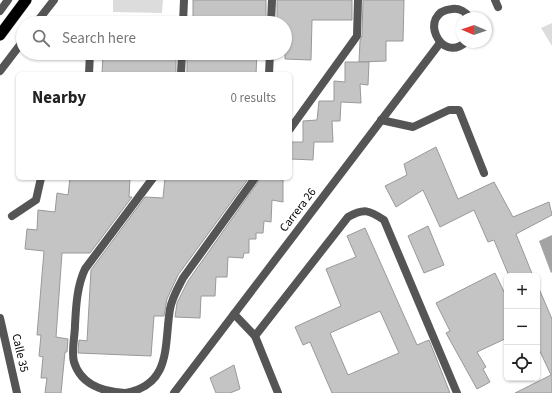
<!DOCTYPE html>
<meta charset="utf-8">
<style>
body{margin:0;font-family:"Source Sans 3",sans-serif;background:#f6f6f6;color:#222}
.controls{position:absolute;right:12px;bottom:12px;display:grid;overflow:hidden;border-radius:6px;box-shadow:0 1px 3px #0004}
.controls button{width:36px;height:36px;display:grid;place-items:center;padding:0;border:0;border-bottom:1px solid #e0e0e0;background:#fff;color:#222;font:20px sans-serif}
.compass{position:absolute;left:456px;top:12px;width:36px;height:36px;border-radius:50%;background:#fff;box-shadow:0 1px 3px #0004;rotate:272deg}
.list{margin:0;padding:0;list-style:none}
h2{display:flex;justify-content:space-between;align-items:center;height:52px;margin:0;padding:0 16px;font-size:17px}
h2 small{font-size:13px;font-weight:400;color:#767676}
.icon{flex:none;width:22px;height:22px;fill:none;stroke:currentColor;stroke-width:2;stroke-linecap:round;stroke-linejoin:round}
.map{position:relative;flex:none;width:552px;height:393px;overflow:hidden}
.search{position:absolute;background:#fff;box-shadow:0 1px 3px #0004;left:16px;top:16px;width:276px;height:44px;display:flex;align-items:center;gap:10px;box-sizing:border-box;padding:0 14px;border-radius:22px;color:#767676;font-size:15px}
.panel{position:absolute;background:#fff;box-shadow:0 1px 3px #0004;left:16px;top:72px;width:276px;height:108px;border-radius:6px}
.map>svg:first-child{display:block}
</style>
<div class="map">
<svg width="552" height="393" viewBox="0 0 552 393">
<rect width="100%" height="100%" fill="#fff"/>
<g fill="#dcdcdc">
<path d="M113 0H163L162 13 113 12Z"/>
<path d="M552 23V46L541 28Z"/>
</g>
<path fill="#a3a3a3" d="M552 235V272L551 273 539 241Z"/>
<g fill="#c4c4c4" stroke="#999" fill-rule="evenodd">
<rect x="193" y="0" width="73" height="23"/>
<path d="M277 0H352V20H312L311 60 285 59V23H277Z"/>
<path d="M363 0H404L403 41H386V61L359 62 360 41 362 36Z"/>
<path d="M103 53H176V74H102Z"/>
<path d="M187 53H257L256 74H187Z"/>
<path d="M345 62H369L368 85 360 84 361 103 341 102 340 121H332L333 142H314L313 160 291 159V142H303V121L317 120 319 101H334V81L345 82Z"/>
<path d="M436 147 458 199 494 182 513 217 549 202 552 215 516 234 533 276H509L494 240 488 242 474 210 440 227 423 190 396 207 385 186 407 175 404 164Z"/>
<path d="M70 178H130L129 197H132L90 253H62L56 337 68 339 67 352H65L61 393H45L47 378H41L43 357 39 356 41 335H37L44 251 25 249 27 229 37 230 38 210 55 212 57 193 68 195Z"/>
<path d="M165 178 248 179 178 275 167 299 164 316H154L151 356 78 353 79 340 87 341 91 270 145 197 163 198Z"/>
<path d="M260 179H283V202L272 200 271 222 264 221 263 233H256V239H249V253H244L243 258 228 257 227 277H216L215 296H201L200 318 175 317 177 303 188 281Z"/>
<path d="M428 226 444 265 424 273 408 236Z"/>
<path d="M365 228 417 345 429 340 450 393H332L310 342 303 345 295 327 341 306 326 269 356 257 347 236ZM380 311 399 353 348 375 330 333Z"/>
<path d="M495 273 507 298V338L477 352 486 367 483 369 490 382 477 389 446 333 450 331 436 303Z"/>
<path d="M537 284 552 319V393H515L551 375 537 345Z"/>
<path d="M234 365 240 389 230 393H216L210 378Z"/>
</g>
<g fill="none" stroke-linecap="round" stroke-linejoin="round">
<defs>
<path id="trunk" d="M0 35 26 0"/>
</defs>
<use href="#trunk" stroke="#dbdbdb" stroke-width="12"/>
<g stroke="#555" stroke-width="8">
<path d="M495 0 498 7"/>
<path d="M0 11 8 0"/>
<path d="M183 23 184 0"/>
<path d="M271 23 272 0"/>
<path d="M89 74 90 53"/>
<path d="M181 74 182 53"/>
<path d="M269 74 270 53"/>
<path d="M381 120 413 127 449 110H459L484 173"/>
<path d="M290 129 357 36 358 0"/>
<path d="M12 216 36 200 41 178"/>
<path d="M234 314 255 336 348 217C364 208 369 210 384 220L457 393"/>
<path d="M255 336 278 393"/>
<path d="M125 393C104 392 81 385 74 362 71 352 75 336 75 325 76 306 77 286 85 269L153 178"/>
<path d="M126 393C172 384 164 345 170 309 172 298 178 288 183 278L255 178"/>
</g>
<g stroke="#555" stroke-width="8">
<path d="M466 42C440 65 417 12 452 9 459 8 466 12 470 18"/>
<path d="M0 318 17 393"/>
<path d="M174 393 440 43"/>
</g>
<g stroke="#555" stroke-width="8">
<path d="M36 23 54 0"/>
<path d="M0 71 23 41"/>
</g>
<use href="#trunk" stroke="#000" stroke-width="11"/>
</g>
<g text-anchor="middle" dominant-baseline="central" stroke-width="3" stroke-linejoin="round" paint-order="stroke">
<g font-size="12" fill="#000" stroke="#fff">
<text transform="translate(298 210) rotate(-53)">Carrera 26</text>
<text transform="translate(20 353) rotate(77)">Calle 35</text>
</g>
</g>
</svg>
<div class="controls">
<button>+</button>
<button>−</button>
<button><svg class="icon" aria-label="locate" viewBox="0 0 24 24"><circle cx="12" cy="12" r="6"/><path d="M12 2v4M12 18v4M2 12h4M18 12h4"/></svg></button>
</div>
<svg class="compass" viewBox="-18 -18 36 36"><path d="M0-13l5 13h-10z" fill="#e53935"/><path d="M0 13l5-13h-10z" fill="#767676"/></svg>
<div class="search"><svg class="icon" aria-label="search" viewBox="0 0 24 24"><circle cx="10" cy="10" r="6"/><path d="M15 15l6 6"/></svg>Search here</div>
<section class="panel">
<h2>Nearby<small>0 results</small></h2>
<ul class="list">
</ul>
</section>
</div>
